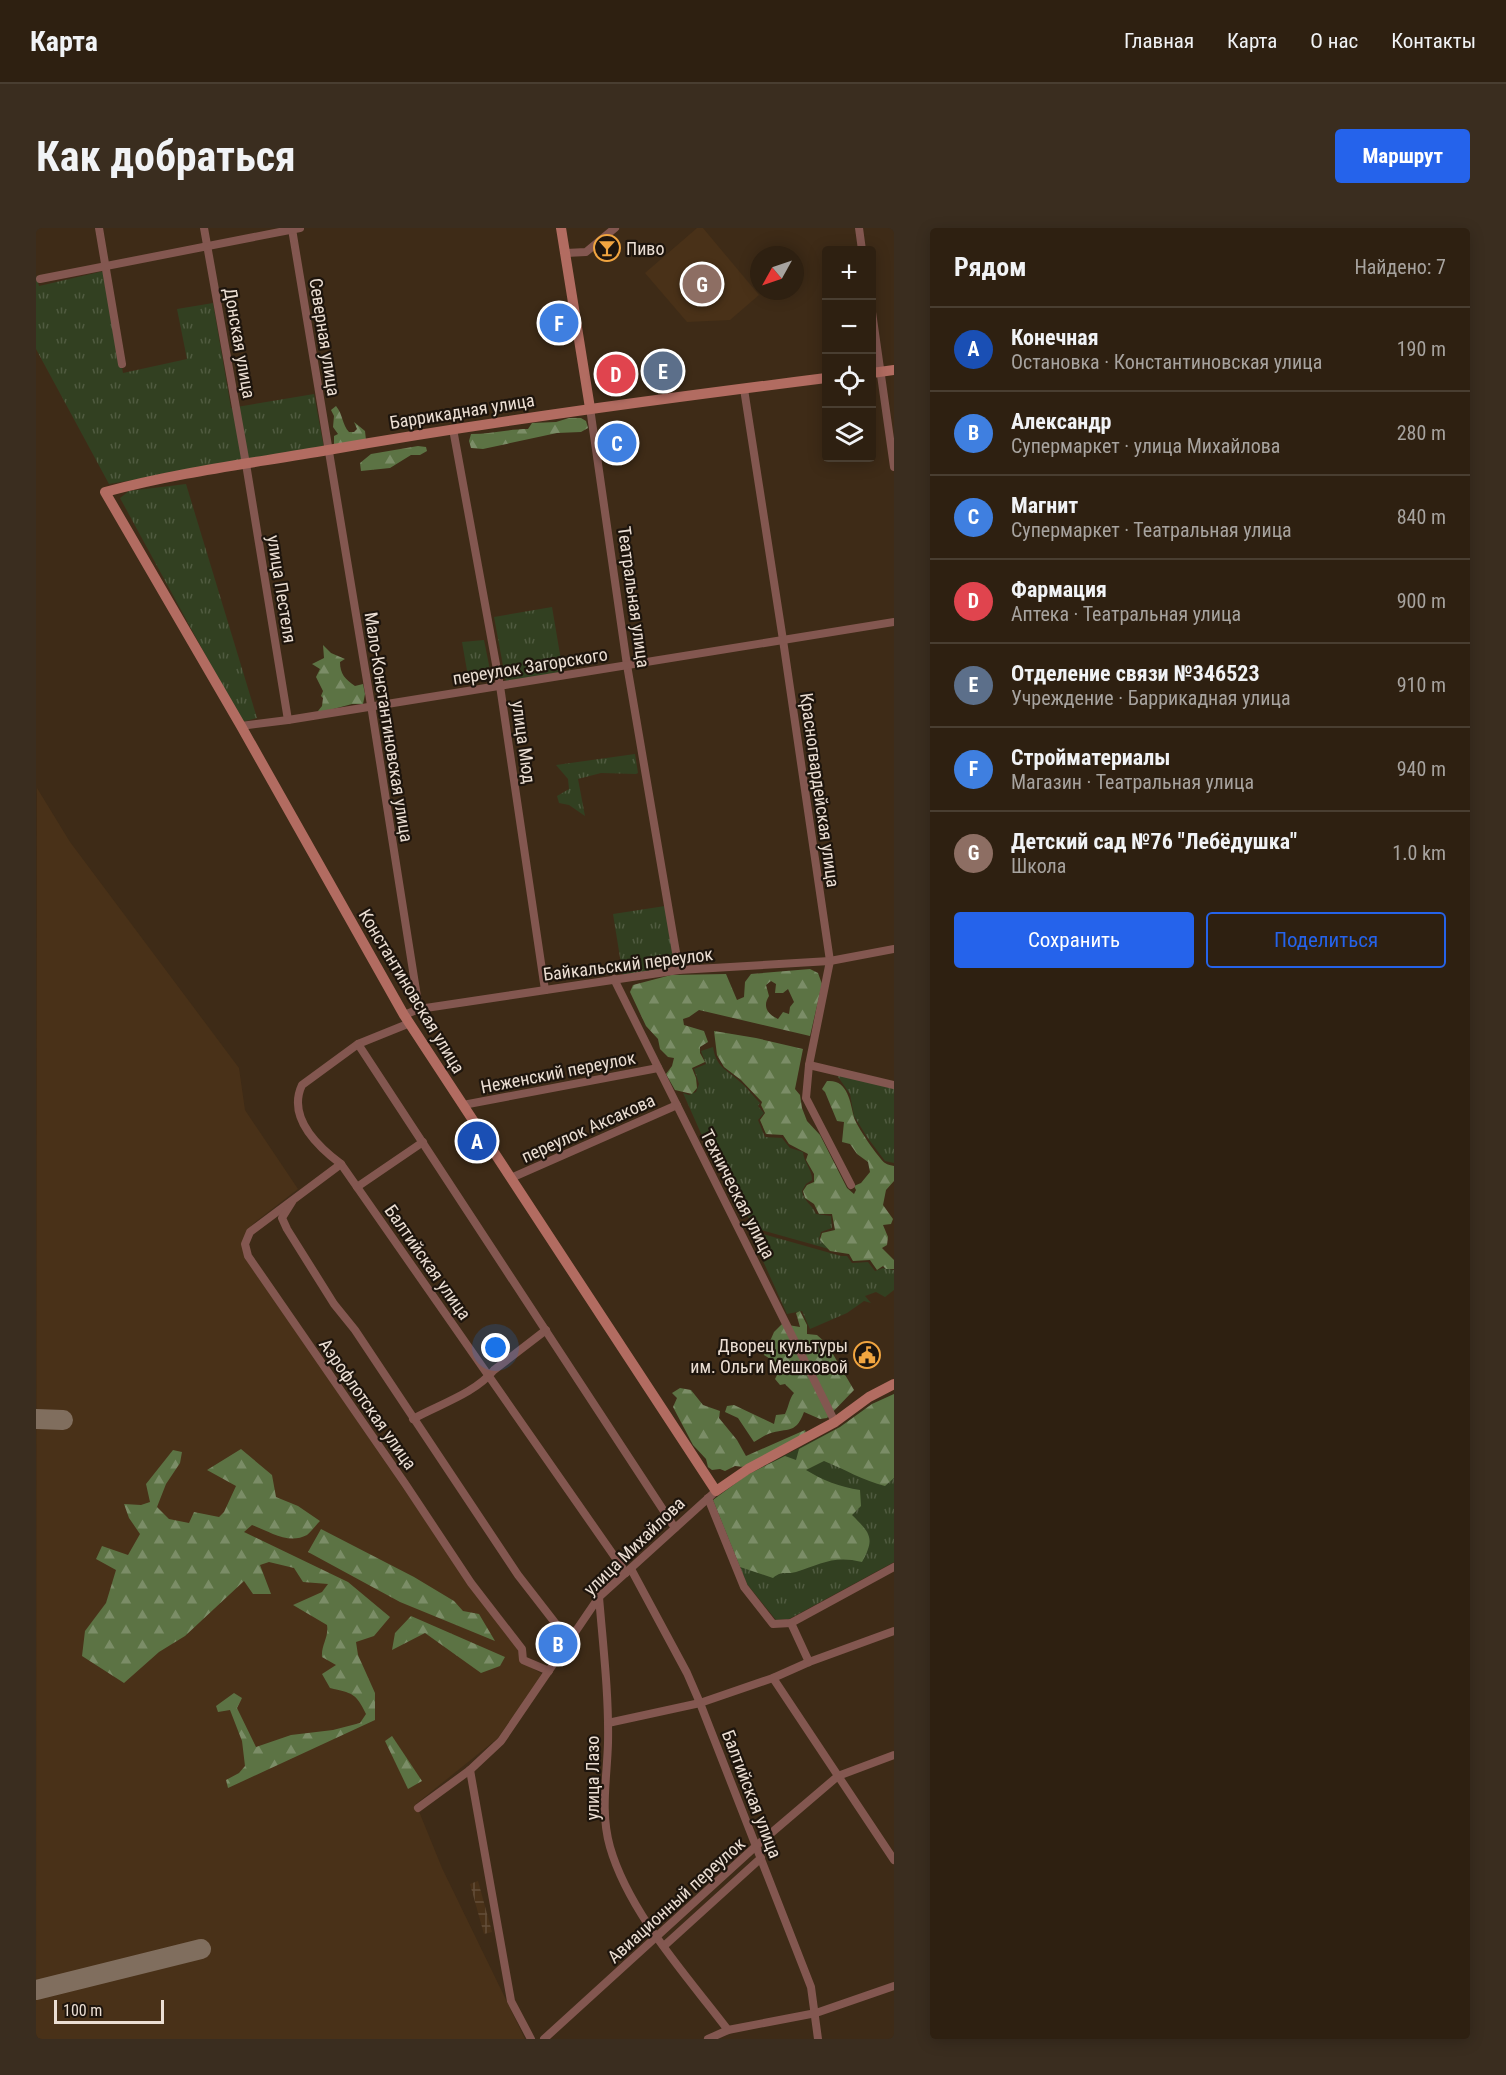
<!DOCTYPE html>
<html lang="ru">
<meta charset="utf-8">
<style>
body{margin:0;font-family:"Roboto Condensed",sans-serif;background:#3a2d1f;color:#f1f3f6}
.controls{position:absolute;right:18px;top:18px;display:grid;overflow:hidden;border-radius:6px;box-shadow:0 3px 15px #0003}
.controls button{width:54px;height:54px;display:grid;place-items:center;padding:0;border:0;border-bottom:2px solid #493e31;background:#2e2011;color:#f1f3f6;font:30px sans-serif}
.compass{position:absolute;left:714px;top:18px;width:54px;height:54px;border-radius:50%;background:#2e2011;box-shadow:0 3px 15px #0003;rotate:230deg}
.scale{position:absolute;left:18px;bottom:15px;width:110px;box-sizing:border-box;padding-left:6px;border:3px solid #ebded3;border-top:0;font-size:16px;line-height:21px;white-space:nowrap;color:#ebded3;-webkit-text-stroke:4px #1e150d;paint-order:stroke}
.you{position:absolute;left:460px;top:1120px;width:21px;height:21px;margin:-15px;border:4px solid #fff;border-radius:50%;background:#1a73e8;box-shadow:0 0 0 9px #1a73e833}
.badge{display:grid;place-items:center;width:39px;height:39px;border-radius:50%;background:#2563eb;color:#fff;font-size:20px;font-weight:700}
.pin{position:absolute;translate:-50% -50%;border:3px solid #fff;box-shadow:0 2px 6px #0006}
.list{margin:0;padding:0;list-style:none}
h2{display:flex;justify-content:space-between;align-items:center;height:78px;margin:0;padding:0 24px;font-size:26px}
h2 small{font-size:20px;font-weight:400;color:#a7a39f}
.list li{display:grid;grid-template-columns:39px 1fr auto;gap:18px;align-items:center;box-sizing:border-box;height:84px;padding:0 24px;border-top:2px solid #493e31}
.list b{display:block;font-size:22px;white-space:nowrap}
.list p{margin:0;font-size:20px;white-space:nowrap;color:#a7a39f}
.list em{font-size:20px;font-style:normal;color:#a7a39f}
.actions{display:flex;gap:12px;padding:18px 24px}
.actions a{flex:1;padding:14px 0;border:2px solid #2563eb;border-radius:6px;text-align:center;font-size:21px;color:#2563eb}
.actions .main{background:#2563eb;color:#fff}
.icon{flex:none;width:33px;height:33px;fill:none;stroke:currentColor;stroke-width:2;stroke-linecap:round;stroke-linejoin:round}
.map{position:relative;flex:none;width:858px;height:1811px;overflow:hidden;border-radius:6px}
header{display:flex;align-items:center;gap:36px;box-sizing:border-box;height:84px;padding:0 30px;background:#2e2011;border-bottom:2px solid #493e31}
header strong{font-size:28px}
nav{display:flex;gap:33px;margin-inline-start:auto;font-size:21px}
.intro{display:flex;align-items:center;justify-content:space-between;box-sizing:border-box;height:144px;padding:0 36px}
h1{margin:0;font-size:42px}
.button{padding:15px 27px;border-radius:6px;background:#2563eb;color:#fff;font-size:21px;font-weight:700}
main{display:flex;gap:36px;padding:0 36px}
aside{flex:1;background:#2e2011;border-radius:6px;box-shadow:0 3px 15px #0003}
.map>svg:first-child{display:block}
</style>
<header>
<strong>Карта</strong>
<nav><a>Главная</a><a>Карта</a><a>О нас</a><a>Контакты</a></nav>
</header>
<div class="intro"><h1>Как добраться</h1><a class="button">Маршрут</a></div>
<main>
<div class="map">
<svg width="858" height="1811" viewBox="0 0 858 1811">
<defs>
<pattern id="industrial-grid" width="8" height="8" patternUnits="userSpaceOnUse" patternTransform="scale(1.5)"><rect width="8" height="8" fill="#493118"/><path d="M0 4h8M4 0v8" fill="none" stroke="#634e39"/></pattern>
<pattern id="grass-tufts" width="24" height="20" patternUnits="userSpaceOnUse" patternTransform="scale(1.5)"><rect width="24" height="20" fill="#324021"/><path d="M3 7l-1-3M5 7V3M7 7l1-3M15 17l-1-3M17 17v-4M19 17l1-3" fill="none" stroke="#505b40"/></pattern>
<pattern id="forest-firs" width="22" height="20" patternUnits="userSpaceOnUse" patternTransform="scale(1.5)"><rect width="22" height="20" fill="#5c7344"/><path d="M5 1l3.5 6h-7zM16 11l3.5 6h-7z" fill="#7b8d67"/></pattern>
</defs>
<rect width="100%" height="100%" fill="#3e2b17"/>
<path fill="url(#industrial-grid)" d="M442 1653 456 1704 448 1706 434 1656Z"/>
<g fill="#493118">
<path d="M661 0H667L723 67 694 92 651 94 609 45Z"/>
<path d="M1 560 34 614 203 840 209 882 262 961 218 995 212 1003 206 1018 216 1039 437 1362 481 1420 486 1434 506 1446 462 1510 380 1576 406 1640 489 1811H0Z"/>
</g>
<g fill="url(#grass-tufts)">
<path d="M68 43 87 145 151 131 141 81 177 75 195 180 278 166 288 220 73 256 0 121V47L3 58Z"/>
<path d="M150 256 221 490 206 494 84 270 93 263Z"/>
<path d="M516 379 527 444 470 454 458 389Z"/>
<path d="M448 412 456 452 433 454 426 414Z"/>
<path d="M599 526 602 545 600 546 565 545 542 551 549 588 533 577 523 575 521 568 533 561 532 551 520 537Z"/>
<path d="M629 678 638 733 632 740 587 748 577 686Z"/>
<path d="M677 819C680 839 690 841 703 853 711 859 717 868 724 875L722 878 728 885 722 892 729 909 746 910 754 920 767 924C768 935 776 941 776 952L770 956 766 963C768 974 776 976 780 986L795 988 796 1000 785 1004 783 1011 793 1021 718 1000 702 970 698 954 684 940 667 910 647 865 653 867 660 864 663 856 658 841 670 836 665 823Z"/>
<path d="M800 846 858 860V935L849 933 831 909 818 888 814 866Z"/>
<path d="M713 1002 805 1028H811L816 1035 832 1034 839 1043 847 1040 858 1042V1062L849 1069 840 1064 829 1068 835 1075 828 1073 811 1085 774 1101 766 1083 751 1086Z"/>
<path d="M858 1166V1334L753 1391 740 1392 711 1356 677 1272 711 1247 804 1199 836 1176Z"/>
</g>
<g fill="url(#forest-firs)" fill-rule="evenodd">
<path d="M300 178C307 186 306 197 313 204H318L321 201 318 194 329 203 330 212 298 219V208L302 206 297 199 298 188 295 182Z"/>
<path d="M533 190H545L550 193 552 200 545 204 521 205 447 221 435 220 433 213 435 206C454 206 473 201 492 201L496 195 520 194Z"/>
<path d="M382 218 390 219 391 223 384 227H375L354 240 325 243 324 235 335 226Z"/>
<path d="M287 417 295 425 309 431 304 434C304 446 309 451 319 458L327 456 329 466 327 476H316L286 484 282 483 286 478 287 470 285 468 287 463 280 449 284 441 276 436 288 430Z"/>
<path d="M774 741 782 745 786 756 774 808 663 782 653 789 647 791 648 797 668 803 672 814 664 819V825L669 834 656 840 660 850 661 860 656 866 639 862 630 846 636 838 638 830 632 829 624 821 622 811 610 798 594 764 597 757 635 747 690 746 701 772 708 769 709 754 715 746ZM735 753 740 756 739 765H747L752 761 758 774 754 779 753 786 747 784 742 791C732 786 726 779 733 768L730 757Z"/>
<path d="M678 803 720 810 767 821 759 861 764 867 766 880 771 893 784 907 811 960 818 966 820 962 818 958 825 955 834 944 832 934 821 926 814 916 806 914 808 894 801 893 789 864 786 861 791 853C812 851 814 874 818 889 819 896 843 931 849 935 852 937 855 937 858 938V953L850 962 847 977 857 991 855 996 847 997 852 1009 851 1017 846 1020 858 1032V1041H850L847 1038 841 1042 834 1032 817 1033 813 1026 794 1023 784 1012 786 1005 799 1002 796 986H783L778 976 769 970 767 963 771 957 778 954V946L770 932 772 926 753 916 747 907 730 906 724 892 729 885 725 877 726 874 705 852 688 839 681 827Z"/>
<path d="M764 1083 771 1097V1106L781 1107 791 1116 818 1162 791 1190 784 1191 768 1184C759 1209 749 1198 730 1207 726 1209 722 1212 718 1214L702 1190 689 1184 691 1178 698 1177 738 1196 740 1187 749 1186C753 1178 753 1171 758 1165L749 1156 744 1157 739 1151 743 1143 736 1132 728 1127 738 1104 746 1096 764 1099 760 1085Z"/>
<path d="M644 1160 655 1162 667 1177 684 1183 683 1190 701 1212 710 1228 769 1202 770 1205 708 1239 699 1238 689 1243 684 1241 676 1242 672 1239 670 1231 657 1217 637 1179 641 1170 636 1165Z"/>
<path d="M858 1166V1250L849 1258C828 1253 808 1241 788 1233L770 1242C786 1252 804 1259 824 1262L825 1278 816 1287C835 1306 839 1310 826 1334 798 1327 785 1336 760 1344 749 1347 747 1342 737 1350L704 1339 677 1272 711 1247 749 1228 760 1232 763 1221 804 1199 836 1176Z"/>
<path d="M205 1221 236 1247 240 1269 262 1278 284 1293C280 1297 275 1304 271 1307 252 1317 233 1303 216 1297L208 1304 312 1354 354 1389 338 1408 320 1414 322 1427 339 1465V1492L192 1560 190 1552 203 1545 209 1538 206 1513 194 1482 182 1484 180 1478 198 1465 206 1470 201 1480 220 1519 255 1507 297 1502 324 1495 330 1486C320 1465 316 1465 294 1460L286 1446 300 1437 286 1429C285 1417 293 1409 291 1397L257 1377 286 1364 292 1356 267 1354 258 1340 233 1334 224 1337 235 1366H217L208 1353 149 1408 123 1424 88 1455 46 1428 49 1403 70 1375 80 1342 60 1331 66 1318 92 1327 104 1306 93 1290 88 1276 105 1277 114 1274 110 1256 137 1222 146 1224 144 1235 130 1256 121 1279 133 1291 153 1295 158 1284 183 1289 188 1284 200 1258 171 1242Z"/>
<path d="M285 1301 378 1349 418 1373 427 1383 443 1386 459 1413 364 1374 272 1324Z"/>
<path d="M375 1388 469 1429 464 1438 445 1445 389 1405 356 1422 359 1405Z"/>
<path d="M356 1508 386 1553 372 1561 349 1513Z"/>
</g>
<g fill="none" stroke-linecap="round" stroke-linejoin="round">
<g stroke="#806e5e" stroke-width="20">
<path d="M0 1191 27 1192"/>
<path d="M0 1762 165 1721"/>
</g>
<g stroke="#835750" stroke-width="8">
<path d="M63 0 86 136"/>
<path d="M168 0 210 236 252 492"/>
<path d="M823 0 826 22"/>
<path d="M256 1 335 477 383 781"/>
<path d="M530 25 550 24 579 0"/>
<path d="M4 51 264 0"/>
<path d="M836 84 858 239"/>
<path d="M708 161 747 412 794 733 773 837 770 870 815 957"/>
<path d="M554 180 591 437 643 742"/>
<path d="M417 201 464 458 509 762"/>
<path d="M205 498 252 492 858 394"/>
<path d="M578 751 799 1194"/>
<path d="M368 787 383 781 643 742 794 733 858 721"/>
<path d="M374 795 322 816 266 857C251 889 281 918 305 936L590 1345"/>
<path d="M322 816 639 1300"/>
<path d="M773 837 858 857"/>
<path d="M427 877 622 840"/>
<path d="M305 936 214 1004 209 1016 212 1028 370 1257 435 1355 486 1421 487 1432 513 1443"/>
<path d="M475 950 641 877"/>
<path d="M321 959 387 914"/>
<path d="M256 974 246 990 251 1001 298 1076 319 1102 482 1347 520 1396 538 1407"/>
<path d="M377 1191C404 1176 438 1166 458 1142L510 1102"/>
<path d="M672 1270 708 1359 737 1396 755 1395 858 1339"/>
<path d="M595 1341 651 1445 664 1475 775 1759 782 1811"/>
<path d="M563 1369C567 1417 573 1467 572 1515 571 1550 564 1584 574 1619 593 1685 651 1748 692 1802"/>
<path d="M755 1395 773 1434"/>
<path d="M737 1450 858 1632"/>
<path d="M572 1495 664 1475 737 1450 773 1434 858 1403"/>
<path d="M434 1542 475 1773 495 1811"/>
<path d="M382 1580 434 1542 465 1513 563 1369 680 1263"/>
<path d="M628 1718 725 1630"/>
<path d="M508 1811 720 1618 802 1548 858 1527"/>
<path d="M672 1811 692 1802 780 1785 858 1758"/>
</g>
<g stroke="#b26c61" stroke-width="10">
<path d="M525 0 554 180"/>
<path d="M836 145 858 142"/>
<path d="M790 150C624 171 458 193 292 222 218 235 142 244 69 264L205 498 368 787 680 1263 712 1241 799 1194 833 1169 858 1156"/>
</g>
</g>
<defs>
<symbol id="bar-ring" viewBox="-11 -11 22 22"><circle r="9.5" fill="#1e150d" stroke="#f1a540" stroke-width="1.5"/><path d="M-6-5H6L.8 .8V4.5H3.5V6h-7V4.5H-.8V.8Z" fill="#f1a540"/></symbol>
<symbol id="civic-ring" viewBox="-11 -11 22 22"><circle r="9.5" fill="#1e150d" stroke="#f1a540" stroke-width="1.5"/><path d="M-.6-6.5H3V-4.5H.6V-3L4-1V1h2V6H-6V1h2V-1L-.6-3ZM-1.2 2.5V6h2.4V2.5Z" fill="#f1a540"/></symbol>
</defs>
<g fill-rule="evenodd">
<use href="#bar-ring" x="556" y="5" width="30" height="30"/>
<use href="#civic-ring" x="816" y="1112" width="30" height="30"/>
</g>
<g text-anchor="middle" dominant-baseline="central" stroke-width="4.5" stroke-linejoin="round" paint-order="stroke">
<g font-size="18" fill="#ebded3" stroke="#1e150d" text-anchor="start">
<text x="590" y="20">Пиво</text>
<text x="812" y="1117" text-anchor="end">Дворец культуры<tspan x="812" dy="21">им. Ольги Мешковой</tspan></text>
</g>
<g font-size="18" fill="#ebded3" stroke="#1e150d">
<text transform="translate(289 109) rotate(81)">Северная улица</text>
<text transform="translate(204 115) rotate(80)">Донская улица</text>
<text transform="translate(426 183) rotate(-9)">Баррикадная улица</text>
<text transform="translate(246 361) rotate(81)">улица Пестеля</text>
<text transform="translate(598 369) rotate(82)">Театральная улица</text>
<text transform="translate(494 438) rotate(-9)">переулок Загорского</text>
<text transform="translate(353 499) rotate(81)">Мало-Константиновская улица</text>
<text transform="translate(488 514) rotate(82)">улица Мюд</text>
<text transform="translate(784 562) rotate(82)">Красногвардейская улица</text>
<text transform="translate(592 736) rotate(-7)">Байкальский переулок</text>
<text transform="translate(376 763) rotate(59)">Константиновская улица</text>
<text transform="translate(522 844) rotate(-11)">Неженский переулок</text>
<text transform="translate(552 900) rotate(-24)">переулок Аксакова</text>
<text transform="translate(702 966) rotate(63)">Техническая улица</text>
<text transform="translate(392 1034) rotate(55)">Балтийская улица</text>
<text transform="translate(332 1176) rotate(55)">Аэрофлотская улица</text>
<text transform="translate(598 1318) rotate(-44)">улица Михайлова</text>
<text transform="translate(556 1550) rotate(-90)">улица Лазо</text>
<text transform="translate(716 1566) rotate(69)">Балтийская улица</text>
<text transform="translate(640 1672) rotate(-42)">Авиационный переулок</text>
</g>
</g>
</svg>
<div class="controls">
<button>+</button>
<button>−</button>
<button><svg class="icon" aria-label="locate" viewBox="0 0 24 24"><circle cx="12" cy="12" r="6"/><path d="M12 2v4M12 18v4M2 12h4M18 12h4"/></svg></button>
<button><svg class="icon" aria-label="layers" viewBox="0 0 24 24"><path d="M12 4l9 5-9 5-9-5zM3 14l9 5 9-5"/></svg></button>
</div>
<svg class="compass" viewBox="-18 -18 36 36"><path d="M0-13l5 13h-10z" fill="#e53935"/><path d="M0 13l5-13h-10z" fill="#a7a39f"/></svg>
<div class="scale">100 m</div>
<div class="you"></div>
<div class="pin badge" style="left:441px;top:913px;background:#1a4fb4">A</div>
<div class="pin badge" style="left:522px;top:1416px;background:#3f7fe0">B</div>
<div class="pin badge" style="left:581px;top:215px;background:#3f7fe0">C</div>
<div class="pin badge" style="left:580px;top:146px;background:#e0444e">D</div>
<div class="pin badge" style="left:627px;top:143px;background:#5c6f8a">E</div>
<div class="pin badge" style="left:523px;top:95px;background:#3f7fe0">F</div>
<div class="pin badge" style="left:666px;top:56px;background:#8d6e63">G</div>
</div>
<aside>
<h2>Рядом<small>Найдено: 7</small></h2>
<ul class="list">
<li><span class="badge" style="background:#1a4fb4">A</span><div><b>Конечная</b><p>Остановка · Константиновская улица</p></div><em>190 m</em></li>
<li><span class="badge" style="background:#3f7fe0">B</span><div><b>Александр</b><p>Супермаркет · улица Михайлова</p></div><em>280 m</em></li>
<li><span class="badge" style="background:#3f7fe0">C</span><div><b>Магнит</b><p>Супермаркет · Театральная улица</p></div><em>840 m</em></li>
<li><span class="badge" style="background:#e0444e">D</span><div><b>Фармация</b><p>Аптека · Театральная улица</p></div><em>900 m</em></li>
<li><span class="badge" style="background:#5c6f8a">E</span><div><b>Отделение связи №346523</b><p>Учреждение · Баррикадная улица</p></div><em>910 m</em></li>
<li><span class="badge" style="background:#3f7fe0">F</span><div><b>Стройматериалы</b><p>Магазин · Театральная улица</p></div><em>940 m</em></li>
<li><span class="badge" style="background:#8d6e63">G</span><div><b>Детский сад №76 &quot;Лебёдушка&quot;</b><p>Школа</p></div><em>1.0 km</em></li>
</ul>
<div class="actions"><a class="main">Сохранить</a><a>Поделиться</a></div>
</aside>
</main>
